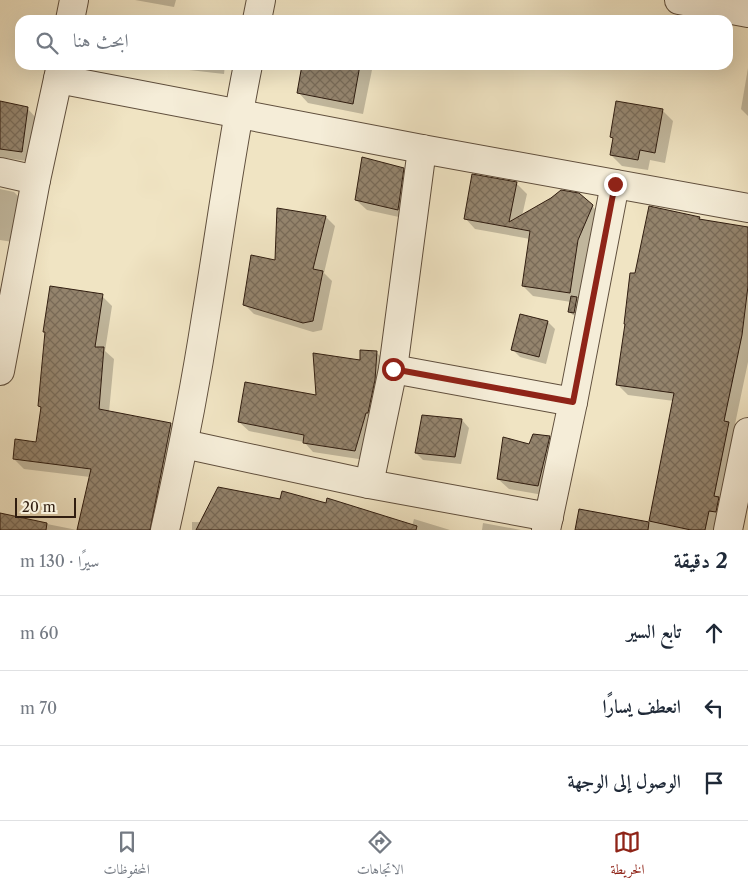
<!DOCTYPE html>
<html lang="ar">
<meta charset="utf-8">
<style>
body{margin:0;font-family:"Libre Caslon Text",Amiri,serif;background:#f2f2f3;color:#1f2937;direction:rtl}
.scale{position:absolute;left:15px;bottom:12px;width:61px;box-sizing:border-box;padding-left:5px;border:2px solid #301d10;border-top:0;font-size:14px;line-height:18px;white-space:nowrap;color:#301d10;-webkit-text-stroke:4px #f5edd8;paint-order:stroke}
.stop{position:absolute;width:15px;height:15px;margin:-11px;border:4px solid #8f2418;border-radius:50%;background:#fff}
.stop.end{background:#8f2418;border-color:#fff;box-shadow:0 1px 5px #0008}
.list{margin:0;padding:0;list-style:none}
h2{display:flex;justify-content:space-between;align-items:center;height:65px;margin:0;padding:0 20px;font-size:21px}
h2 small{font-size:16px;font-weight:400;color:#747a83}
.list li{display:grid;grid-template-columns:32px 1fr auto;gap:15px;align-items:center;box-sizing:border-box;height:75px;padding:0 20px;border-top:1px solid #e0e1e3}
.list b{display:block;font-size:19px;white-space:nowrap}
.list em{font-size:16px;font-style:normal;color:#747a83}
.icon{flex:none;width:28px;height:28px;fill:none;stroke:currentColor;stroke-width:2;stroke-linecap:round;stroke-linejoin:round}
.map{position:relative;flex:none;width:748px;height:530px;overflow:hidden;direction:ltr}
.search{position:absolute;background:#fff;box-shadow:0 5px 20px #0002;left:15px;right:15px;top:15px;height:55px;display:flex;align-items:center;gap:12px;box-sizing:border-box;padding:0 18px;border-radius:15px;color:#747a83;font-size:19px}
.sheet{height:290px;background:#fff}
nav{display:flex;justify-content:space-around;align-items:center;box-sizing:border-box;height:70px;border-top:1px solid #e0e1e3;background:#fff;font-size:14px;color:#747a83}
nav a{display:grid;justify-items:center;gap:2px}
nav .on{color:#8f2418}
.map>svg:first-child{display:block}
</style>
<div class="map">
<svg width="748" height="530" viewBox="0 0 748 530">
<defs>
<pattern id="building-cross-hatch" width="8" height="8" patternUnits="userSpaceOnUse" patternTransform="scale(1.25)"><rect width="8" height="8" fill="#94846d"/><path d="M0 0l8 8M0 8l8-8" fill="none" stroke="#796b58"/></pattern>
</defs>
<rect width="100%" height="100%" fill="#f0e4c3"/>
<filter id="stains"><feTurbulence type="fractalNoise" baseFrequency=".004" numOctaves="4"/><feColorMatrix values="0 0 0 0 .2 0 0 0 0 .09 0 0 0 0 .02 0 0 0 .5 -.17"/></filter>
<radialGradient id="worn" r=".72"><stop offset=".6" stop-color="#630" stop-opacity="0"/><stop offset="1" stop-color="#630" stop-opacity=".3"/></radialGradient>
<g fill="#0003">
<path d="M135 0H176L174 7Z"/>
<path d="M184 65H225L224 74 189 70Z"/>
<path d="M304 65H373L363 114 308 103 298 92Z"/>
<path d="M748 68V116L741 109Z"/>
<path d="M0 103 27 108 37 119 32 162 0 157Z"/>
<path d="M662 110 673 121 665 163 650 160 648 170 622 166 611 155 614 140 611 137Z"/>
<path d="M403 169 414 180 408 219 367 210 356 200Z"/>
<path d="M516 183 527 194 522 216 592 206 603 217 577 316 573 315 569 312 571 302 533 296 523 286 530 239 475 229 465 218Z"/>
<path d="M0 189 14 192 25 203 19 243 0 240Z"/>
<path d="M278 209 326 217 335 226 324 273 332 281 322 330 313 332 254 314 244 304 276 262Z"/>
<path d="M699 218 703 221 748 229V362L734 429 739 433 717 530H576L580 510 650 523 674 401 628 395 618 385 636 274Z"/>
<path d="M102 296 112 306 105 351 114 359 109 412 171 424 181 435 161 530H78L90 477 24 469 14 459 37 443 42 408 40 406 46 333 44 332Z"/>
<path d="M548 322 555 329 546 364 520 357 513 350Z"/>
<path d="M376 352 386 362 365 460 313 452 304 442 249 431 239 422 317 396 362 361Z"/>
<path d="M462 420 469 428 461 464 423 460 416 453Z"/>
<path d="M549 438 560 448 549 496 509 489 498 479 530 446Z"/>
<path d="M2 515 77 530H0Z"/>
<path d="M414 519 450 530H192V522L412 526Z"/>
<path d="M483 523 521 530H482Z"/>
</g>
<g fill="url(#building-cross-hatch)" stroke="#301d10">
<path d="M302 65H360L353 104 297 93Z"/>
<path d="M0 101 28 107 22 152 0 149Z"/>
<path d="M616 101 663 109 655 153 640 150 638 160 610 155 613 138 610 137Z"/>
<path d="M362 157 404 168 398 210 355 200Z"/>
<path d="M472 174 517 182 509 222 551 198 561 190 579 193 593 205 578 240 570 293 522 286 530 231 464 219Z"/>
<path d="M649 206 700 217 699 219 748 227V286L742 335 724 421 729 422 714 496 719 497 716 512 709 511 705 530H691L649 521 674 393 616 385 625 324H624L630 273H635Z"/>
<path d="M277 208 326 216 313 269 323 271 313 321 303 323 243 305 251 255 275 260Z"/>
<path d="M50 286 103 294 95 347H104L99 409 171 423 150 530H77L91 469 13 459 15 439 36 442 41 407 38 406 45 332H43Z"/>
<path d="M571 296 577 297 574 313 568 312Z"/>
<path d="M520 314 548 321 539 357 511 350Z"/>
<path d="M360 350 377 351 375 380 368 413H366L355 451 303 443 304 435 238 422 245 382 316 395 313 353 360 360Z"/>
<path d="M422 415 462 419 455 457 415 453Z"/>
<path d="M533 434 550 436 538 486 497 479 503 437 529 444Z"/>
<path d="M218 487 280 499 282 491 326 503 327 498 417 526 416 530H196Z"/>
<path d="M579 509 649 522 648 530H575Z"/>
<path d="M0 513 47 523 46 530H0Z"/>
</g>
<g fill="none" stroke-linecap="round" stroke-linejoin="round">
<defs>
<g id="minor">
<path d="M679 0 748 13"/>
<path d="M70 20 74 0"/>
<path d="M257 20 261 0"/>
<path d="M58 79 422 149 748 208"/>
<path d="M0 172 36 180"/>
<path d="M393 369 573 402"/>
<path d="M0 371 36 180 61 65"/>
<path d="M184 444 369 484 549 517"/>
<path d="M369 484 393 369 422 149"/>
<path d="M165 530C181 459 195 388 206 317 220 233 231 148 248 65"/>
<path d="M546 530 573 402 615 184"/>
<path d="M728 530 748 432"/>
</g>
</defs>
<use href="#minor" stroke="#604f3d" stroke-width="30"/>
<use href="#minor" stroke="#f5edd8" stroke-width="28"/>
</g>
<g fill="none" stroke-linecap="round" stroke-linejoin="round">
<path stroke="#8f2418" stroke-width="6" d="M393 369 573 402 615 184"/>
</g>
<rect width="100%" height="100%" filter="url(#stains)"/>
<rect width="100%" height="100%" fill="url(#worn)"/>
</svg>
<div class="scale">20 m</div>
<div class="stop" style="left:393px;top:369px"></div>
<div class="stop end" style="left:615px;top:184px"></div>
<div class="search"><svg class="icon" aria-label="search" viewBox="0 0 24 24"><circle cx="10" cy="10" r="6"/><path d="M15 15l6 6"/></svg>ابحث هنا</div>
</div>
<section class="sheet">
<h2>2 دقيقة<small>سيرًا · 130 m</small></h2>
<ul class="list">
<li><svg class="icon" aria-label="ahead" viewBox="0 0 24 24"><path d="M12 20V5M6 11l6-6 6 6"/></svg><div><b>تابع السير</b></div><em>60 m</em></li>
<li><svg class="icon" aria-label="left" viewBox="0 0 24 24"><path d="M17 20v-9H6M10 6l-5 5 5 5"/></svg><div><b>انعطف يسارًا</b></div><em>70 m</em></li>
<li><svg class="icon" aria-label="arrive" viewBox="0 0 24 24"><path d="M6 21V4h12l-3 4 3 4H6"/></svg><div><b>الوصول إلى الوجهة</b></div></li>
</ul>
</section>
<nav>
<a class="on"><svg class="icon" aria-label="map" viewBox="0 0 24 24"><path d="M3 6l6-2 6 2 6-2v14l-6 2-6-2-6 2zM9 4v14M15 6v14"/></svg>الخريطة</a>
<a><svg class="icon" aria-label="directions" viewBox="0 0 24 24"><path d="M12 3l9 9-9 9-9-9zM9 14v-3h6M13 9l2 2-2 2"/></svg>الاتجاهات</a>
<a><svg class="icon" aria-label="saved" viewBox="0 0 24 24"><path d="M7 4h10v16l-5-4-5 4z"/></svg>المحفوظات</a>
</nav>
